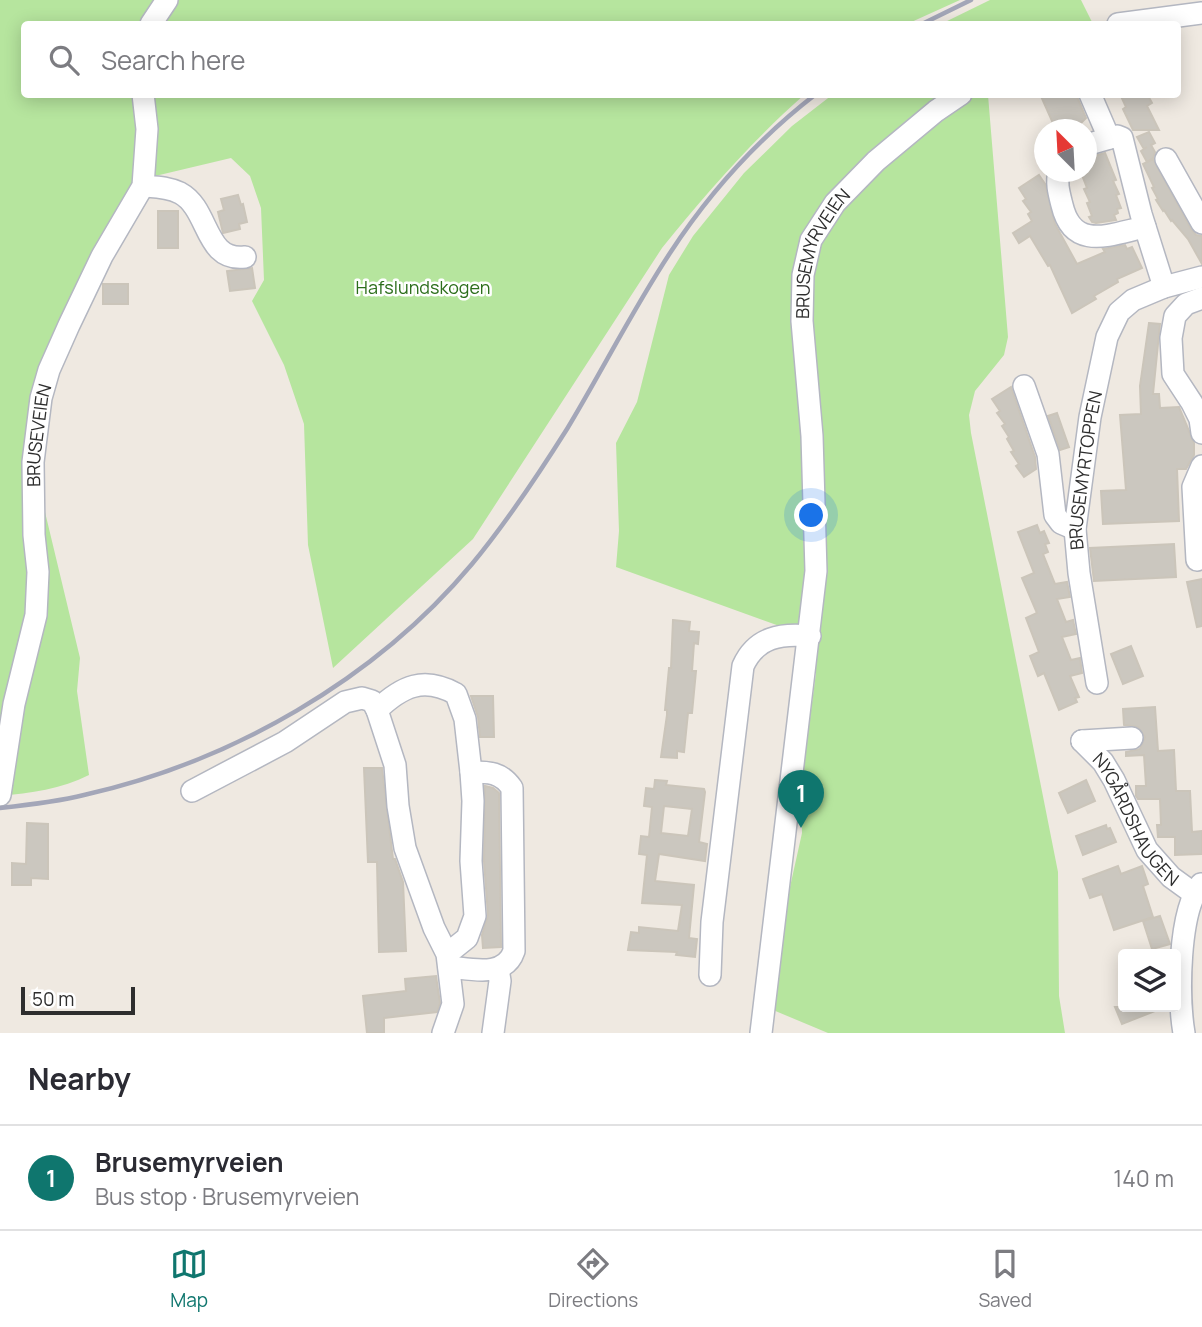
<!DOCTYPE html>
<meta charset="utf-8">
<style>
body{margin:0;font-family:Manrope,sans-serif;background:#f2f2f3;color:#2b2b33}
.controls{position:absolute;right:21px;bottom:21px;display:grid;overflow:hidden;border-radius:7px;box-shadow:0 4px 18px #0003}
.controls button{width:63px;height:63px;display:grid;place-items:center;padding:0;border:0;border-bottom:2px solid #e1e1e2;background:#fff;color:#2b2b33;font:35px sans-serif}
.compass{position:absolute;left:1034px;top:119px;width:63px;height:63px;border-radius:50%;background:#fff;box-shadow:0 4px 18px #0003;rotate:336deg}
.scale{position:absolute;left:21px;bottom:18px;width:114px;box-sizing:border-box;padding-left:7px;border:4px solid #2e2e2e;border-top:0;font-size:19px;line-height:24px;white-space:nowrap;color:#2e2e2e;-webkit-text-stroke:5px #fff;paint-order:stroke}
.you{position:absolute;left:812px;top:516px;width:24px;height:24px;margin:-18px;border:5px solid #fff;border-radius:50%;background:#1a73e8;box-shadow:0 0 0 10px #1a73e833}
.badge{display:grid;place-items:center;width:46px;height:46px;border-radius:50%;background:#0f766e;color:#fff;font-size:23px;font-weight:700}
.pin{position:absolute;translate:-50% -58px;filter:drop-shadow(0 2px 4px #0008)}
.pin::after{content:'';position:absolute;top:37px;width:24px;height:21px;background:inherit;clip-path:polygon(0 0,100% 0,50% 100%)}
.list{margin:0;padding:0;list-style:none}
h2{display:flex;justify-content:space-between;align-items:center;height:91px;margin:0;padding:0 28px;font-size:30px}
h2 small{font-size:23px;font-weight:400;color:#7c7c81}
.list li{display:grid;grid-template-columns:46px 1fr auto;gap:21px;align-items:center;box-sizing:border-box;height:105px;padding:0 28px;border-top:2px solid #e1e1e2}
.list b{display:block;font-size:26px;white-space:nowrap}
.list p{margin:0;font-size:23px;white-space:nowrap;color:#7c7c81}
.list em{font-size:23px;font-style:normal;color:#7c7c81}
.icon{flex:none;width:38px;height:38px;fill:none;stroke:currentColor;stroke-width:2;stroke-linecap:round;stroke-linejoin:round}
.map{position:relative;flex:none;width:1202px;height:1033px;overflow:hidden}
.search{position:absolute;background:#fff;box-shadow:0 4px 18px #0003;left:21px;right:21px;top:21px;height:77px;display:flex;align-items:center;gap:18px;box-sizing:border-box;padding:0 24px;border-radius:7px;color:#7c7c81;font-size:26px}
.sheet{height:196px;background:#fff}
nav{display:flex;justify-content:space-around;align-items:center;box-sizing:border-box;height:98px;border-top:2px solid #e1e1e2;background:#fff;font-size:19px;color:#7c7c81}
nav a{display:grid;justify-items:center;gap:4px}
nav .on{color:#0f766e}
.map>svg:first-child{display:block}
</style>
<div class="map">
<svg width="1202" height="1033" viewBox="0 0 1202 1033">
<rect width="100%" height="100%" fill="#efe9e1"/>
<g fill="#b6e59e">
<path d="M0 0H960L907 24H24V94L804 95C751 142 707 192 662 248L473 539 333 668 308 545 304 424 284 365 252 301 264 280 261 208 250 176 231 158 151 177 69 325 33 462 80 658 77 691 89 775C62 789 30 793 0 796Z"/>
<path d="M990 0H1081L1093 24H941Z"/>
<path d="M832 95H988L1008 337 1004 355 975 391 969 415 971 433 1058 872 1059 996 1065 1033H828L773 1010 788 896 802 833 801 785 816 673 810 637 616 567 619 531 616 443 637 402 669 275 693 236 744 173 792 126Z"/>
</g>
<g fill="#cbc7bf" stroke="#cbc5ba" stroke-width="2" fill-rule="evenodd">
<path d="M1040 94H1076L1086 118 1079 125 1081 130H1056Z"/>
<path d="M1120 94H1147L1152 103 1147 106 1159 130H1133L1123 109 1126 107Z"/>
<path d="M1149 132 1155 143 1151 145 1155 152 1153 158 1147 162 1141 151 1147 147 1144 149 1137 137Z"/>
<path d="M1105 153 1116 180 1113 181 1119 194 1116 195 1121 208 1117 209 1118 213 1114 215 1116 220 1096 223 1092 222 1089 217 1092 216 1087 203 1090 202 1084 189 1087 188 1082 175 1087 173V158Z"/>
<path d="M1153 159 1191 229 1196 235 1202 236V264L1188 239 1172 220 1171 221 1164 210 1163 211 1156 200 1158 199 1152 188 1154 187 1143 164Z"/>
<path d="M1039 175 1045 184 1055 224 1077 264 1105 252 1103 249 1125 245 1127 249 1132 247 1142 268 1117 279 1118 282 1094 296 1096 299 1072 313 1050 265 1048 266 1030 236 1019 243 1013 233 1032 221 1028 214 1031 212 1023 201 1026 199 1019 188Z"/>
<path d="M238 195 241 205 243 204 247 222 239 224 240 229 223 233 218 212 224 210 221 199Z"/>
<rect x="158" y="211" width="20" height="37"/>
<path d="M252 268 255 288 230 291 227 271Z"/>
<rect x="103" y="284" width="25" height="20"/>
<path d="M1149 323 1160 324 1153 394H1159L1160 408 1179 407 1194 443V455L1186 469H1177L1179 521 1103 524 1101 491 1126 490 1120 415 1141 414 1140 386Z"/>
<path d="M1011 387 1035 457 1036 469 1024 477 1016 466 1019 464 1011 452 1014 451 1007 439 1009 437 1002 426 1005 424 997 413 1000 411 992 399Z"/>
<path d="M1057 413 1069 447 1060 450 1048 416Z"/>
<path d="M1037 525 1040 533 1044 531 1049 543 1045 544 1048 552 1043 554 1055 584 1067 582 1070 597 1057 599 1066 622 1073 620 1076 634 1062 637 1071 660 1080 658 1082 673 1070 676 1079 697 1075 698 1077 702 1059 710 1044 673 1038 676 1030 656 1039 652 1026 618 1037 613 1022 578 1034 573 1018 532Z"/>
<path d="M1174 544 1176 577 1094 581 1090 548Z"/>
<path d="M1202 579V626L1197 627 1187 582Z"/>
<path d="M673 620 690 622 689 631 699 632 698 644 694 643 692 671H696L692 713H688L684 752 677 751V758L661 757 667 715V710H665L669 668H671Z"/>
<path d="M1131 646 1143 676 1123 684 1111 654Z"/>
<path d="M471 696H493L494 737H480L478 717Z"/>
<path d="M1155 707 1158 751 1174 750 1176 791H1190L1192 832 1202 831V854L1175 855V837H1158L1157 825H1161L1160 799H1138L1136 796V786H1146L1144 755 1126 756V752L1140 749 1145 737 1138 727 1124 725 1123 709Z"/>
<path d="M364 768H382L393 859H395L403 882 406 951 379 952 377 862H368Z"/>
<path d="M655 780 667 781 666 785 704 789 705 792 699 842 707 844 705 861 659 854 655 881 694 885 689 938 697 939 695 957 676 955 677 952 628 950 631 932 639 933V927L678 931 682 905 642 903 647 855 639 854 641 836 649 837 652 807 644 806 646 788 654 789ZM664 806 692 809 688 836 661 833Z"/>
<path d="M1086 780 1095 801 1068 813 1059 793Z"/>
<path d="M485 786 493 788 499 793 501 947 483 948 482 935 488 915 484 861Z"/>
<path d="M27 823 48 824V879L31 878V885H12V863L26 864Z"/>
<path d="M1106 825 1107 829 1110 828 1116 842 1083 855 1076 836Z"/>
<path d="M1118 866 1121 874 1142 866 1148 884 1143 886 1153 917 1114 930 1102 894 1090 898 1083 879Z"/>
<path d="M1160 916 1170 944 1152 949 1143 921Z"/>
<path d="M436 976 440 1003 437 1012 384 1018V1033H367L363 996 406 991 405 979Z"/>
<path d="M1115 1007H1165L1122 1024Z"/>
</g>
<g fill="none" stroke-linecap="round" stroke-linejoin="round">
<defs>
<g id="minor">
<path d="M151 24 167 0"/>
<path d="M1118 24 1202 13"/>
<path d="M1090 94 1109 138"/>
<path d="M1086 145 1117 136 1122 138 1141 214 1164 287"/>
<path d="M1166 159 1202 223"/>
<path d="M1059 172C1056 183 1059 193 1062 205 1073 252 1111 234 1145 227"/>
<path d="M143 186C156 187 168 187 180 193 210 209 204 262 245 257"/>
<path d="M1202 298 1186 304 1175 316 1171 338 1173 374 1192 403 1200 419 1202 433"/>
<path d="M1024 386 1048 454 1055 515 1061 523 1075 529"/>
<path d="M1197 560 1193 487 1202 466"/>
<path id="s1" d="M1097 683 1079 573 1075 529 1090 417 1107 337 1119 312 1133 300 1164 287 1202 277"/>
<path id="s2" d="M1082 741 1103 762 1114 780 1147 850 1171 877 1193 893"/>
<path d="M1082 741 1132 738"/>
<path d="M192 791 285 742 345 702 362 698 372 701 377 710"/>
<path id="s3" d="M0 795 14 704 36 615 38 572 34 535 33 462 41 398 49 370 69 325 102 256 143 186 147 129 143 94"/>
<path d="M449 967C472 969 505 978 514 951L512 788C501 772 489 772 471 772"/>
<path d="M710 975 712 922 743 666C756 637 781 633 810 636"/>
<path d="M443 1033 453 1004 447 954 434 928 405 848 398 806 395 765 377 710C402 686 424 676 456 694L465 719 471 772 473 801 471 861 475 916 467 938 447 954"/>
<path d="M493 1033 500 981 498 969"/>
<path id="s4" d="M761 1033 816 571 812 436 802 321 803 275 811 240 835 203 876 161 936 111 961 94"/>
<path d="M1184 1033C1178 998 1178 911 1201 884"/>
</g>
</defs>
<use href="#minor" stroke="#b4b7c1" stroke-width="24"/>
<use href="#minor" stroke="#fff" stroke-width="21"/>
<g stroke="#a3a6b8" stroke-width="4.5">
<path d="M922 24 971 0"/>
<path d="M0 808C28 805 56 802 84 795 231 762 375 680 472 564 507 522 538 475 567 429 602 371 633 309 670 253 709 193 759 138 816 94"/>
</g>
</g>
<g text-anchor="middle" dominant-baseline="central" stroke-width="5" stroke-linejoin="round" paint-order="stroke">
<g font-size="18" fill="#2e2e2e" stroke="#fff">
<text stroke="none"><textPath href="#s4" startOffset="788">BRUSEMYRVEIEN</textPath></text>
<text stroke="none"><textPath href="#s3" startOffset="364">BRUSEVEIEN</textPath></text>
<text stroke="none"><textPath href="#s1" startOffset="215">BRUSEMYRTOPPEN</textPath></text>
<text stroke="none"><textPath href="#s2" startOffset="96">NYGÅRDSHAUGEN</textPath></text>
</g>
<g font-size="18" fill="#2c6e1b" stroke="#fff">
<text x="423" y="287">Hafslundskogen</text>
</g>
</g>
</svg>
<div class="controls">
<button><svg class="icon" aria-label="layers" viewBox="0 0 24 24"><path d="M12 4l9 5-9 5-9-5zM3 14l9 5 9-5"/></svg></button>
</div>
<svg class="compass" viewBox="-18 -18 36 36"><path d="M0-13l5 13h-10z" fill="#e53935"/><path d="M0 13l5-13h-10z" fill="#7c7c81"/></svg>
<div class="scale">50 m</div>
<div class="you"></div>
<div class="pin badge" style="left:801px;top:828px">1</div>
<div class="search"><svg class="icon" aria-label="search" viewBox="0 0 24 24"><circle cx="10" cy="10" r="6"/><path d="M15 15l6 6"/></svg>Search here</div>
</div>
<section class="sheet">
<h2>Nearby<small></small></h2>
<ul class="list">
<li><span class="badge">1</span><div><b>Brusemyrveien</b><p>Bus stop · Brusemyrveien</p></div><em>140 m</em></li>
</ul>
</section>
<nav>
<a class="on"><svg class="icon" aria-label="map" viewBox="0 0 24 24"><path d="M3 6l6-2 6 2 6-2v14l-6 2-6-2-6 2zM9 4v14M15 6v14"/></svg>Map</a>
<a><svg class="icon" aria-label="directions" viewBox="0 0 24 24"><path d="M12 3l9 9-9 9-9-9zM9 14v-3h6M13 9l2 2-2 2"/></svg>Directions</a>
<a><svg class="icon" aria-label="saved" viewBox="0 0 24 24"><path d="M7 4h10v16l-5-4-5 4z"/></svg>Saved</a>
</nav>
